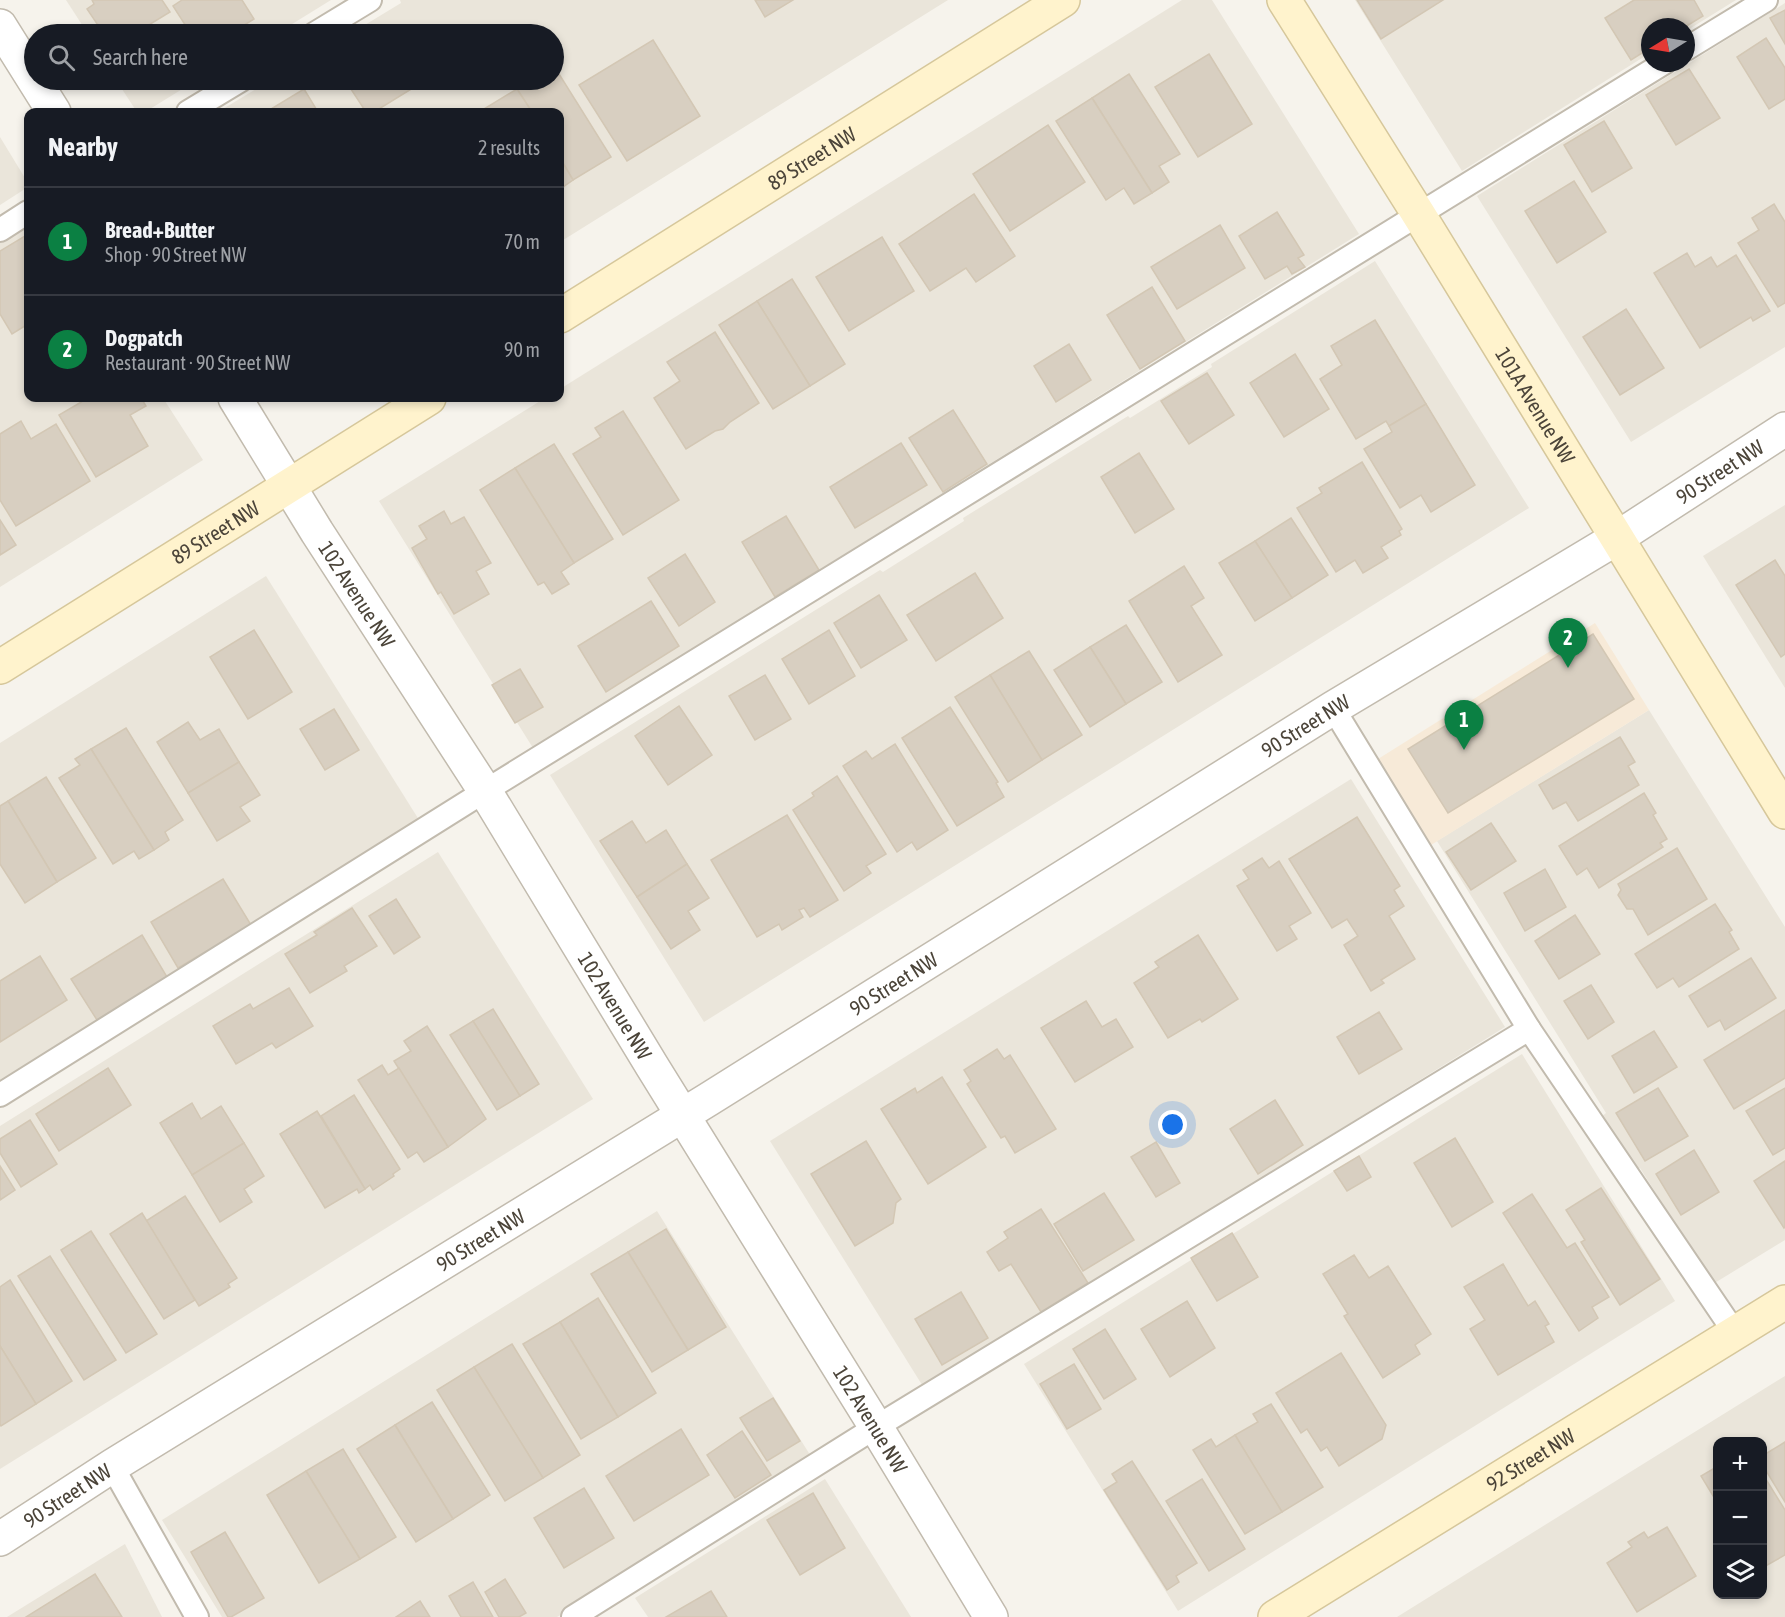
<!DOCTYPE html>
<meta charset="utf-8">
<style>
body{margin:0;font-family:"Asap Condensed",sans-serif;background:#20242c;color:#f1f3f6}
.controls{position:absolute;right:18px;bottom:18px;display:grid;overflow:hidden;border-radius:12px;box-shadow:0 3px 9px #0003}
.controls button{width:54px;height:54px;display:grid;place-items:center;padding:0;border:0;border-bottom:2px solid #363941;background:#171b24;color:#f1f3f6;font:30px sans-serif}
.compass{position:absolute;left:1641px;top:18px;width:54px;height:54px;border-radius:50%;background:#171b24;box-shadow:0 3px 9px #0003;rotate:259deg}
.you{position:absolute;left:1173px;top:1125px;width:21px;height:21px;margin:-15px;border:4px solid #fff;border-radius:50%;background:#1a73e8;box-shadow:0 0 0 9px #1a73e833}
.badge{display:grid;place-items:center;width:39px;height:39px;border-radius:50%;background:#0b8043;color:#fff;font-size:20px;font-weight:700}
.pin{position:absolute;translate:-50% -50px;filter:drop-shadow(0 2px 3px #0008)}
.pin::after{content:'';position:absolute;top:32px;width:21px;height:18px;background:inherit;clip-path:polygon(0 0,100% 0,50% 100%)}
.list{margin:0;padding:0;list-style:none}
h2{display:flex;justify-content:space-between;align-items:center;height:78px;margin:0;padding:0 24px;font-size:26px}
h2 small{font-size:20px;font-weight:400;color:#9ea1a6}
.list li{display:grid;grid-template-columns:39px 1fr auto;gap:18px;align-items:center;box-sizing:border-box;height:108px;padding:0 24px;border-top:2px solid #363941}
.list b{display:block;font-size:22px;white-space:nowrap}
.list p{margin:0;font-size:20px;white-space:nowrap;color:#9ea1a6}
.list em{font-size:20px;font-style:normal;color:#9ea1a6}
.icon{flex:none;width:33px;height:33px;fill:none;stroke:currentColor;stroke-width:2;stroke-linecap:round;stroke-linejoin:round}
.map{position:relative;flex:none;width:1785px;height:1617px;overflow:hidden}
.search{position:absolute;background:#171b24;box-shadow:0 3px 9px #0003;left:24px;top:24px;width:540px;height:66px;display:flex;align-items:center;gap:15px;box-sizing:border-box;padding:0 21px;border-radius:33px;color:#9ea1a6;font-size:22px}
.panel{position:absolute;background:#171b24;box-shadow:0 3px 9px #0003;left:24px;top:108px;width:540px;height:294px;border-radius:12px}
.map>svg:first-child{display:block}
</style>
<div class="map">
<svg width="1785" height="1617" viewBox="0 0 1785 1617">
<rect width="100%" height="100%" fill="#f6f3ec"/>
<g fill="#eae5da" fill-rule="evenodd">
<path d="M66 0H331L276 34H88Z"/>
<path d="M400 0H948L560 242V112H218L271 80H554V34H350L401 3Z"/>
<path d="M1182 0H1212L1359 234 533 748 379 501 545 398H560V389Z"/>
<path d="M1355 0H1736L1686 31V27H1650V53L1462 171Z"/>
<path d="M1785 3V347L1631 442 1477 196Z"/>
<path d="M116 80H197L145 112H137Z"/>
<path d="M0 137 28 183V187L0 205Z"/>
<path d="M28 225V398H163L203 460 0 587V243Z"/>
<path d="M1375 261 1529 508 704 1022 550 775 880 570 883 572 964 521 963 518 1128 416 1130 418 1212 367 1211 364Z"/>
<path d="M1785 505V688L1703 556Z"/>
<path d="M266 576 421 823 0 1086V743Z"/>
<path d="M1649 710 1785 927V1240L1713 1284 1640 1168 1634 1172 1601 1117 1606 1113 1437 841Z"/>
<path d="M1351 779 1505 1027 924 1388 770 1141Z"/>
<path d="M438 852 593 1099 0 1469V1126Z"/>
<path d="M1522 1054 1675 1301 1178 1611 1024 1364Z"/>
<path d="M657 1211 812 1458 729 1510 727 1507 562 1610 564 1613 557 1617H222L162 1520Z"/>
<path d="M1785 1376V1617H1397L1569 1510ZM1718 1442H1762V1594H1718Z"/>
<path d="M825 1479 911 1617H648L635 1598Z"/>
<path d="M125 1544 162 1617H7Z"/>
</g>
<path fill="#f7ead8" d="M1595 623 1649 710 1431 845 1378 759Z"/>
<g fill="#d8cfc1" stroke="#d3c7b4" stroke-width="1.5">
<path d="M92 0H162L170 12 134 34H104L87 9 94 4Z"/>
<path d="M182 0H242L254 19 230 34H191L173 6Z"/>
<path d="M755 0H793L765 17Z"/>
<path d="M1357 0H1443L1381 39Z"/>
<path d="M1634 0H1694L1703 16 1685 27H1650V48L1631 60 1605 18Z"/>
<path d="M1785 10V44L1770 18Z"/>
<path d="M1766 38 1785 68V99L1769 109 1737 57Z"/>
<path d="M653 40 700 116 627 161 579 85Z"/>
<path d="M1209 54 1252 124 1198 157 1155 87Z"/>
<path d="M554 66 611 157 573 180 560 158V112H532L517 89 532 80H554Z"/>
<path d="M1689 69 1720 118 1676 145 1646 95Z"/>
<path d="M1129 74 1180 154 1159 166 1169 182 1152 193 1092 98Z"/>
<path d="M345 80H426L374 112H366Z"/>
<path d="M304 89 318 112H266Z"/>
<path d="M517 89 532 112H479Z"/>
<path d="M1092 98 1152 193 1134 204 1124 188 1106 200 1056 121Z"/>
<path d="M1604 121 1632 168 1592 192 1564 145Z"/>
<path d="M1048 125 1085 182 1010 231 973 174Z"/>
<path d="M560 158 573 180 560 189Z"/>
<path d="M1574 181 1606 232 1557 263 1525 211Z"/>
<path d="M974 194 1015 256 976 282 966 268 930 291 899 244Z"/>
<path d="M1774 204 1785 222V303L1778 307 1738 243 1759 230 1752 218Z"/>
<path d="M1277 212 1304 255 1298 258 1305 267 1292 274 1287 266 1265 279 1239 236Z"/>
<path d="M1220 225 1245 268 1177 309 1151 267Z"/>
<path d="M25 236 28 241V324L12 334 0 314V251Z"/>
<path d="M882 237 914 291 849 331 816 277Z"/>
<path d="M1687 253 1695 267 1711 257 1717 267 1736 255 1770 311 1753 321 1751 317 1700 348 1654 273Z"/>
<path d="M792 279 845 364 810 386 757 301Z"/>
<path d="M1152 287 1185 341 1140 369 1107 315Z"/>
<path d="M757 301 810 386 773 409 719 325Z"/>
<path d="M1626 309 1664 368 1620 395 1583 337Z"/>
<path d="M1375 320 1426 404 1389 426 1386 421 1356 439 1320 379 1342 365 1331 346Z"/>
<path d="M715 332 759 403 730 422 723 429 715 431 686 449 654 398 680 381 667 362Z"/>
<path d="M1069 344 1091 380 1056 402 1034 366Z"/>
<path d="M1295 354 1329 409 1284 437 1250 383Z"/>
<path d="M1207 373 1234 415 1189 444 1161 401Z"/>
<path d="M88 398H141L146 406 130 415 148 446 96 477 59 415Z"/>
<path d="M1426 404 1475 485 1431 512 1421 495 1400 508 1364 449 1392 432 1389 426Z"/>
<path d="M953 410 987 464 943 492 909 438Z"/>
<path d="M623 411 679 500 623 535 573 454 601 437 595 428Z"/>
<path d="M21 421 31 439 56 424 90 481 16 526 0 500V434Z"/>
<path d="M901 443 927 485 855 528 830 487Z"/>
<path d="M554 444 613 539 574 563 515 468Z"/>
<path d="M1139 453 1174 509 1135 533 1101 477Z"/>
<path d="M1362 462 1402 529 1399 531 1401 535 1381 547 1388 558 1363 573 1355 560 1336 572 1297 508 1322 493 1319 488Z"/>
<path d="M515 468 574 563 561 572 569 584 552 594 544 582 538 585 480 490Z"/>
<path d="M444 511 451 524 464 517 491 563 476 571 489 594 454 614 441 592 438 594 412 548 427 539 419 526Z"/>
<path d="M786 516 819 570 775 597 742 542Z"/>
<path d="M1291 518 1328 575 1292 598 1255 541Z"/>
<path d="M0 520 16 545 0 555Z"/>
<path d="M1255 541 1292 598 1255 621 1219 563Z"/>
<path d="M685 554 715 602 679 626 648 578Z"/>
<path d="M1775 560 1785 576V654L1781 657 1736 585Z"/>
<path d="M1184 566 1204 598 1191 606 1222 655 1178 682 1129 601Z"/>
<path d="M975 573 1003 618 936 661 907 615Z"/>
<path d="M879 595 907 640 861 668 834 623Z"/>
<path d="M651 601 679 646 606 692 578 646Z"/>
<path d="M1126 625 1162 682 1126 704 1090 647Z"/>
<path d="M254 630 292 692 248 719 210 657Z"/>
<path d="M829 630 855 676 809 704 782 659Z"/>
<path d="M1593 634 1634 699 1448 813 1408 749Z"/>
<path d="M1090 647 1126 704 1090 727 1054 670Z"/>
<path d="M1029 651 1082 735 1042 760 990 675Z"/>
<path d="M520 669 543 707 515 723 492 685Z"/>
<path d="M765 675 791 719 755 740 729 696Z"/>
<path d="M990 675 1042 760 1008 782 955 697Z"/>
<path d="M679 706 712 755 668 785 635 736Z"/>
<path d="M950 707 998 782 996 783 1004 797 957 826 902 738Z"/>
<path d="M334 709 359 750 325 770 300 729Z"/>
<path d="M188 722 200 740 219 729 239 762 188 793 157 742Z"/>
<path d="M126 728 183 820 165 832 169 840 154 850 91 749Z"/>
<path d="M1620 737 1635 762 1628 766 1639 785 1578 821 1566 802 1553 809 1539 785Z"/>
<path d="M895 744 948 830 917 850 912 842 897 852 843 766 866 751 872 759Z"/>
<path d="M91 749 154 850 139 859 134 851 113 864 59 778 80 765 75 759Z"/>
<path d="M239 762 260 795 240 807 250 821 217 841 188 793Z"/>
<path d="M837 776 886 854 866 866 871 873 844 891 793 810 814 796 812 793Z"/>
<path d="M46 777 96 858 57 882 8 801Z"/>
<path d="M1644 793 1656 813 1653 815 1667 839 1660 843 1663 847 1599 888 1587 868 1577 875 1559 846Z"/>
<path d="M8 801 57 882 25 903 0 864V806Z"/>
<path d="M787 815 838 900 810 917 804 908 799 910 803 917 782 930 779 924 757 937 711 860Z"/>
<path d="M1357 817 1400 886 1394 890 1404 906 1389 916 1415 959 1381 980 1384 983 1371 991 1344 945 1358 936 1347 919 1332 928 1289 859Z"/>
<path d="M632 821 646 843 666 830 687 864 637 897 600 841Z"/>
<path d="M1491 823 1516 861 1471 890 1446 852Z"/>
<path d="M1677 848 1707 899 1648 935 1633 909H1627L1618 895 1621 890 1618 884Z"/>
<path d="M1262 858 1269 868 1279 861 1311 913 1289 926 1297 939 1277 951 1237 886 1249 879 1243 870Z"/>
<path d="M687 864 709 898 688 911 700 930 671 949 637 897Z"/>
<path d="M1545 869 1566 907 1525 931 1504 893Z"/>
<path d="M223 879 251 925 178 968 151 922Z"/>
<path d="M396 899 420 937 394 954 369 916Z"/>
<path d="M1715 904 1732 930 1729 932 1739 949 1679 987 1673 978 1657 988 1635 954Z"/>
<path d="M352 908 377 946 344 966 347 971 310 993 285 954 317 935 314 932Z"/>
<path d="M1575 915 1600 954 1559 979 1535 941Z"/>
<path d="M142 935 167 977 97 1020 71 979Z"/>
<path d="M1198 935 1238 999 1202 1022 1200 1019 1168 1038 1134 983 1159 967 1155 962Z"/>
<path d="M40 956 67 1000 0 1042V981Z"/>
<path d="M1751 958 1776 998 1725 1030 1720 1020 1708 1027 1689 996Z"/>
<path d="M1591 985 1614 1022 1588 1039 1564 1001Z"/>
<path d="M289 988 313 1026 276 1048 272 1043 236 1064 213 1026 250 1004 253 1009Z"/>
<path d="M1086 1001 1102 1027 1116 1019 1133 1047 1075 1082 1041 1028Z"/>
<path d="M493 1009 539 1084 520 1096 473 1021Z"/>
<path d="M1785 1010V1078L1734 1109 1704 1060Z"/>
<path d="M1379 1012 1402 1049 1359 1074 1337 1037Z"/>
<path d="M473 1021 520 1096 497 1110 450 1035Z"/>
<path d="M427 1026 486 1119 448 1147 394 1061 411 1051 404 1041Z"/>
<path d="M1654 1031 1677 1067 1634 1093 1612 1056Z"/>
<path d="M997 1049 1004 1059 1010 1055 1056 1129 1015 1153 1005 1136 1001 1138 967 1084 971 1081 964 1070Z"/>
<path d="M382 1065 388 1075 399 1068 448 1147 424 1162 417 1152 408 1158 358 1080Z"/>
<path d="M108 1068 131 1105 59 1151 36 1114Z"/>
<path d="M942 1077 986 1147 928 1184 881 1109 915 1088 917 1093Z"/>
<path d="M1658 1088 1688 1136 1645 1161 1616 1113Z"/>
<path d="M1785 1088V1148L1773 1155 1746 1111Z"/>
<path d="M354 1095 400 1169 393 1174 394 1176 373 1190 370 1185 365 1189 321 1116Z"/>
<path d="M1275 1100 1303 1145 1258 1174 1230 1129Z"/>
<path d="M192 1103 201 1119 221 1106 244 1143 192 1175 160 1123Z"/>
<path d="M317 1111 365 1189 359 1193 357 1189 325 1208 280 1134Z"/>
<path d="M30 1120 57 1164 21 1187 0 1153V1139Z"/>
<path d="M1455 1138 1493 1202 1452 1227 1414 1163Z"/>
<path d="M866 1141 901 1199 896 1203 893 1223 855 1246 811 1174Z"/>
<path d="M1156 1142 1180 1183 1156 1197 1131 1157Z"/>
<path d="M244 1143 264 1176 244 1189 252 1202 220 1222 192 1175Z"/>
<path d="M1694 1150 1719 1192 1681 1215 1656 1174Z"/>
<path d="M1359 1156 1371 1177 1347 1191 1334 1171Z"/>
<path d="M1785 1161V1227L1784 1228 1754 1181Z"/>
<path d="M0 1166 15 1190 0 1200Z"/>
<path d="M1601 1188 1660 1279 1620 1305 1581 1242 1585 1240 1566 1210Z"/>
<path d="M1104 1193 1134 1240 1083 1271 1054 1224Z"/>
<path d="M1532 1194 1567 1248 1575 1243 1609 1297 1592 1307 1598 1318 1579 1331 1503 1213Z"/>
<path d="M185 1196 237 1278 228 1284 230 1287 199 1306 146 1221Z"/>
<path d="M1041 1209 1088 1283 1041 1312 1011 1264 999 1271 987 1252 1008 1238 1004 1232Z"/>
<path d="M142 1213 195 1300 164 1319 110 1234Z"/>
<path d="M666 1229 726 1327 688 1350 628 1252Z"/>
<path d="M91 1231 157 1334 126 1353 61 1250Z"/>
<path d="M1232 1233 1258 1277 1217 1301 1191 1258Z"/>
<path d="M628 1252 688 1350 652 1372 591 1274Z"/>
<path d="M1354 1255 1369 1278 1388 1266 1431 1334 1415 1345 1420 1354 1383 1378 1344 1316 1348 1314 1323 1274Z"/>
<path d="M50 1256 116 1360 84 1380 18 1276Z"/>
<path d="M1503 1264 1528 1306 1535 1301 1549 1324 1545 1326 1554 1342 1498 1375 1470 1329 1485 1320 1464 1287Z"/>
<path d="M10 1280 72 1381 36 1404 0 1346V1287Z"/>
<path d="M961 1292 988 1338 942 1365 915 1319Z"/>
<path d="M598 1298 656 1393 618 1417 560 1322Z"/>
<path d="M1187 1301 1215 1348 1170 1377 1141 1329Z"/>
<path d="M560 1322 618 1417 581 1439 523 1344Z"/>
<path d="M1105 1329 1136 1379 1104 1399 1073 1349Z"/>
<path d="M512 1344 580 1455 543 1478 474 1367Z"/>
<path d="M0 1346 36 1404 1 1426 0 1424Z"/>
<path d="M1341 1353 1386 1425 1382 1439 1339 1466 1327 1447 1321 1451 1307 1429 1301 1433 1276 1393Z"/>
<path d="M1074 1364 1101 1409 1067 1429 1040 1384Z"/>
<path d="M474 1367 543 1478 505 1501 437 1390Z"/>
<path d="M773 1398 800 1441 767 1461 740 1418Z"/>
<path d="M432 1402 490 1495 453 1519 395 1425Z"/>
<path d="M1271 1404 1323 1487 1282 1512 1235 1435 1258 1422 1253 1414Z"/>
<path d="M395 1425 453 1519 416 1542 357 1449Z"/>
<path d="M681 1429 709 1475 634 1521 606 1476Z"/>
<path d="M742 1431 771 1475 735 1498 707 1455Z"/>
<path d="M1235 1435 1282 1512 1245 1534 1193 1450 1211 1439 1216 1447Z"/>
<path d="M1785 1442V1502L1762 1464V1456Z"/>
<path d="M343 1449 396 1537 360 1559 306 1471Z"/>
<path d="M1132 1461 1197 1563 1176 1576 1179 1582 1167 1590 1104 1490 1117 1482 1112 1474Z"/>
<path d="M1718 1466V1504L1701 1476Z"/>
<path d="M306 1471 360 1559 319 1583 267 1495Z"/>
<path d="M1762 1473 1785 1510V1555L1762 1568Z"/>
<path d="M1202 1479 1245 1549 1209 1571 1166 1501Z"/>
<path d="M584 1488 614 1538 564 1568 534 1518Z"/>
<path d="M813 1493 845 1548 800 1575 767 1520Z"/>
<path d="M1667 1527 1696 1576 1637 1612 1607 1563 1632 1547 1628 1542 1644 1532 1648 1538Z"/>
<path d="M225 1532 264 1598 231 1617H228L191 1552Z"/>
<path d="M95 1574 122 1617H26Z"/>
<path d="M505 1579 526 1613 519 1617H499L485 1592Z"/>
<path d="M473 1582 493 1617H461L449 1596Z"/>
<path d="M711 1591 727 1617H666Z"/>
<path d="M420 1601 430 1617H396Z"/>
</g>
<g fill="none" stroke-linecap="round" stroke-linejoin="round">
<defs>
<g id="lane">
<path d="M314 34 370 0"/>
<path d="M1686 49 1766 0"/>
<path d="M188 112 241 80"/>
<path d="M0 230 28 212"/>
<path d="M1333 708 1529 1029 1735 1333"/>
<path d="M0 1095 485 791 1664 63"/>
<path d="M112 1466 197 1617"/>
<path d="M573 1617 876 1427 1529 1029"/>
</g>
<g id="street">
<path d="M0 26 54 112"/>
<path id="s1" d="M235 398 317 532 485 791 652 1066 876 1427 991 1617"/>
<path id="s2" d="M0 1539 112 1466 709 1099 1333 708 1617 538 1785 429"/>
</g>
<g id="secondary">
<path id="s3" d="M1284 0 1419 215 1785 812"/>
<path id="s4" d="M560 316 1063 0"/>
<path id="s5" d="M0 667 429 398"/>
<path id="s6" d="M1275 1617 1785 1302"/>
</g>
</defs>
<use href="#lane" stroke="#c2bbae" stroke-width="26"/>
<use href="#street" stroke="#c2bbae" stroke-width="36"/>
<use href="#secondary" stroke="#d6c79b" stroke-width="36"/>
<use href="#lane" stroke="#fff" stroke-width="22"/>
<use href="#street" stroke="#fff" stroke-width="33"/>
<use href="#secondary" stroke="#fff3cd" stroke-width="33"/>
</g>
<g text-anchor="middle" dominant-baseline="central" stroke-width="6" stroke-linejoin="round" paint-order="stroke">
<g font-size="21" fill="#4b4439" stroke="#fff">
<text stroke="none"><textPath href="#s4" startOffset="297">89 Street NW</textPath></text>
<text stroke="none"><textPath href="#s3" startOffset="477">101A Avenue NW</textPath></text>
<text stroke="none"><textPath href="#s2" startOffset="2024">90 Street NW</textPath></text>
<text stroke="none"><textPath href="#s5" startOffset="254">89 Street NW</textPath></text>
<text stroke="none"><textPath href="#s1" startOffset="231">102 Avenue NW</textPath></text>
<text stroke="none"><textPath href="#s2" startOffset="1538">90 Street NW</textPath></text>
<text stroke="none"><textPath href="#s2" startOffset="1052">90 Street NW</textPath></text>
<text stroke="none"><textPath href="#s1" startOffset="717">102 Avenue NW</textPath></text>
<text stroke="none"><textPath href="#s2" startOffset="566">90 Street NW</textPath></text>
<text stroke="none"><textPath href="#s1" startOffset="1203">102 Avenue NW</textPath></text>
<text stroke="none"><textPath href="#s6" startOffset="300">92 Street NW</textPath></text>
<text stroke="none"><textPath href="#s2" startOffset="80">90 Street NW</textPath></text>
</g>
</g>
</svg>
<div class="controls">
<button>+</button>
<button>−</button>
<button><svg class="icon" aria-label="layers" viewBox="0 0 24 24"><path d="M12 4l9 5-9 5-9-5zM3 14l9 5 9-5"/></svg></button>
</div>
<svg class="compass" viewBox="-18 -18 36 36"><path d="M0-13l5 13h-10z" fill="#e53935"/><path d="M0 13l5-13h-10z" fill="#9ea1a6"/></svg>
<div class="you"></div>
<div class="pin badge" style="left:1464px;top:750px">1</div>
<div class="pin badge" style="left:1568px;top:668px">2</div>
<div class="search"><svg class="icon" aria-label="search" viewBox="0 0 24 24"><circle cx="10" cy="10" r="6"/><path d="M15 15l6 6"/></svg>Search here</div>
<section class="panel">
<h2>Nearby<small>2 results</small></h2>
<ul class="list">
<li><span class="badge">1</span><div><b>Bread+Butter</b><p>Shop · 90 Street NW</p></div><em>70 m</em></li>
<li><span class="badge">2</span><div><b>Dogpatch</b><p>Restaurant · 90 Street NW</p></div><em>90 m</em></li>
</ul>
</section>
</div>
